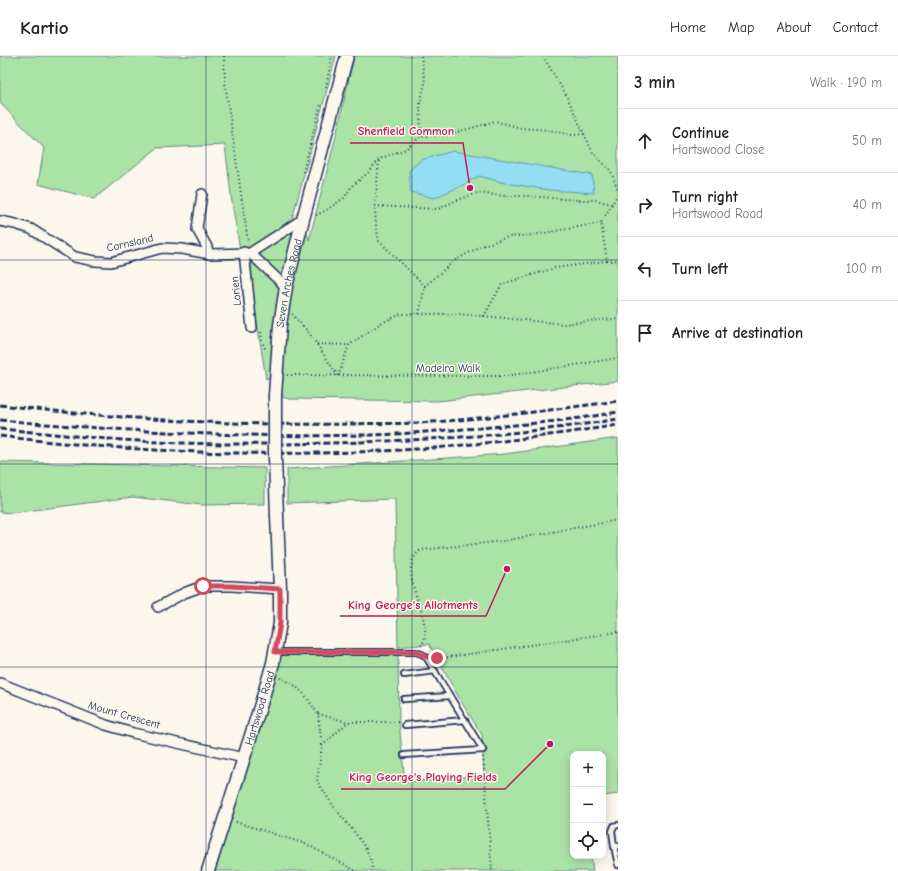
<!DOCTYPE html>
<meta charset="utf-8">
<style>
body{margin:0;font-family:"Comic Neue",sans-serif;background:#f2f2f2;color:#202124}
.controls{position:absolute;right:12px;bottom:12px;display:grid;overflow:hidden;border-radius:8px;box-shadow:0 2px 10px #0003}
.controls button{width:36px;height:36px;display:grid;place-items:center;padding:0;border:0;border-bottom:1px solid #e0e0e0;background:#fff;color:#202124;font:20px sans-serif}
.stop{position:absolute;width:12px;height:12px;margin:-9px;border:3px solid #d1495b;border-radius:50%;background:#fff}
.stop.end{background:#d1495b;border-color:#fff;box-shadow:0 1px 4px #0008}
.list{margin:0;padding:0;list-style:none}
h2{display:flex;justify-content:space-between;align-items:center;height:52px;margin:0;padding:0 16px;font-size:17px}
h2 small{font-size:13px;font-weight:400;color:#757577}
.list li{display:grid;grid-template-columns:26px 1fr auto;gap:12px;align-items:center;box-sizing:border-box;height:64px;padding:0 16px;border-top:1px solid #e0e0e0}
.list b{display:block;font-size:15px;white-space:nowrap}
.list p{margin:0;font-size:13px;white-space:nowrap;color:#757577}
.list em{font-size:13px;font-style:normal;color:#757577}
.icon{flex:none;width:22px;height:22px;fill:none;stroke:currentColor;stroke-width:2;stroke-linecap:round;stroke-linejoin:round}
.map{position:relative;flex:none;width:618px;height:815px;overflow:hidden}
header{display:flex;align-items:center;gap:24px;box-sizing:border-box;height:56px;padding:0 20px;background:#fff;border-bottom:1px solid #e0e0e0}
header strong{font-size:19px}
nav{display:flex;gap:22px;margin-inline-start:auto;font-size:14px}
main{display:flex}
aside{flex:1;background:#fff}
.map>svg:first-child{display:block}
</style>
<header>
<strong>Kartio</strong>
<nav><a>Home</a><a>Map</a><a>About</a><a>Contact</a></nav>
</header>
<main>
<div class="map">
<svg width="618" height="815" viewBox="0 0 618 815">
<rect width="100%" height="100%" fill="#fbf7ec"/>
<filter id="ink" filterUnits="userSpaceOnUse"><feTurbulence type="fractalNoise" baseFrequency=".025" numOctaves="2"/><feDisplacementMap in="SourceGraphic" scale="8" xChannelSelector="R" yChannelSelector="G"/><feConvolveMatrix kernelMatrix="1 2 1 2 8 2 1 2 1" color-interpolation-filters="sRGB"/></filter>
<g filter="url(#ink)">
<g fill="#abe2a6" stroke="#638882">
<path d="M0 0H336L290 171 303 163 309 184 336 80 354 0H618V325L438 345 289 343 275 339V319L266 323 254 248 250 197 240 194 232 147 225 89 157 92 94 143 38 128 44 92 0 47Z"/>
<path d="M618 382V738L603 740V698H573V800H591L593 815H208L275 596 398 597 399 666 405 726 484 719 482 679 462 647 429 588 398 591 395 443 287 447V413L505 398Z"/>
<path d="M0 406 265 412V448L202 449 133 441 11 457 0 456Z"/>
</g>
<path fill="#93def3" stroke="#6398b7" d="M453 95 592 119 594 137 549 134 505 127 479 120 461 130 434 142 411 136 409 115 421 104Z"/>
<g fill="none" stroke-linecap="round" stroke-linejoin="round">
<defs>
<g id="service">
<path d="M276 596H416L422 598 426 601 483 694 404 699"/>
<path d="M404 619 435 615"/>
<path d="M404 643 450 640"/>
<path d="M405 669 465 664"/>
<path d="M614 790 612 775 614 770 618 769"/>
<path d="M618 790H614L618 809"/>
</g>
<g id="minor">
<path d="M202 138 197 173 207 191 208 195 210 198"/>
<path d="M0 165 15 168 31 173 75 201 95 205 111 206 162 192 182 193 210 198 250 197 303 163"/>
<path d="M244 196 252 272"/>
<path d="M250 197 286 231"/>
<path d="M158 551 184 537 203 530H231L280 533"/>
<path d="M0 627 106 669 133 677 244 702"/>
</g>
<g id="tertiary">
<path id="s1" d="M275 339 280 269 286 231 303 163 347 0"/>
<path id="s2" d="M208 815 260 651 273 607 280 567V533L277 460"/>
</g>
</defs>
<use href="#service" stroke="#1b2f5e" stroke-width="8"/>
<use href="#minor" stroke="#1b2f5e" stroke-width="12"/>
<use href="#tertiary" stroke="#1b2f5e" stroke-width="15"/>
<g stroke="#1b2f5e" stroke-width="2" stroke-dasharray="1 3" stroke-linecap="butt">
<path d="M224 0 225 27 248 186"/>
<path d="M543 0 566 39 593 97 611 115 618 135"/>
<path d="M326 31 332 0"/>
<path d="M421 80 420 48 425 27 421 0"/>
<path d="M379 105 375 150 376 170 379 185 425 230"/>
<path d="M303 116 321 48"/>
<path d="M618 138 601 167 607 205 618 204"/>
<path d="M375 150 438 153 455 145 477 137 505 140H528L577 144H595L612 148"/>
<path d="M316 159 325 155 344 142 352 130 369 116 379 103 406 93 421 80 446 79 472 72 495 65 521 72 549 74 572 79 584 78"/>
<path d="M292 258 310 278 338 320"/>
<path d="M419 258 425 230 454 205 481 190 508 181 533 179 601 167"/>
<path d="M484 260 564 268 598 264 618 263"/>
<path d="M261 276 262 285 266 295"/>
<path d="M317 288 349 289"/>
<path d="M287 319 506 320 618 302"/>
<path d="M338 320 349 289 381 267 401 258H458L484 260 502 228 555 212 607 205"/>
<path d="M421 590C439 567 391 514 421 494L503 485 618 464"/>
<path d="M435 603 618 576"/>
<path d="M280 622 292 627 305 639 318 658 322 690 317 725C324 735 330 746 338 756 350 772 373 794 372 815"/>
<path d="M318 658 348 666H399"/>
<path d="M322 690 348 666"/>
<path d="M483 701 492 815"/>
<path d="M236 766 306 788 356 815"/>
</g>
<use href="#service" stroke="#fbf7ec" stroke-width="4.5"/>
<use href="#minor" stroke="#fbf7ec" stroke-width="9"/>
<use href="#tertiary" stroke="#fbf7ec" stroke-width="12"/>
<g stroke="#1b2f5e" stroke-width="3" stroke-dasharray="6 3" stroke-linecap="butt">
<path d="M0 349C117 363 234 370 351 368 373 367 395 368 417 367 484 363 551 354 618 345"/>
<path d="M0 364C121 375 242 382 364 379 393 379 422 376 451 374 506 370 563 366 618 356"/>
<path d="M0 373C36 376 72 380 109 383 201 390 293 389 386 385 463 382 541 376 618 363"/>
<path d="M0 380C143 398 289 402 432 392 450 391 468 388 485 387 530 382 574 376 618 369"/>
</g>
<defs>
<path id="tertiary-bridge" d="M275 339V401L277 460"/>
</defs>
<use href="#tertiary-bridge" stroke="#1b2f5e" stroke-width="15" stroke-linecap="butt"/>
<use href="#tertiary-bridge" stroke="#fbf7ec" stroke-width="12"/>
</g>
</g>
<g fill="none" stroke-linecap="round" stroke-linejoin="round" filter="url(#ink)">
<path stroke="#d1495b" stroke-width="5" d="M203 530H231L280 533V567L275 596H416C424 598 428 604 437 602"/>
</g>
<path fill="none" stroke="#1b2f5e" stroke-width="1" stroke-opacity="0.55" d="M206 0V815M412 0V815M0 204H618M0 408H618M0 611H618"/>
<g text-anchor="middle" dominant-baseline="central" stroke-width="3" stroke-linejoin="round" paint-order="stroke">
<g font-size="11" fill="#1b2f5e" stroke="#fbf7ec">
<text transform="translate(130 187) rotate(-13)">Cornsland</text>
<text stroke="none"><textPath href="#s1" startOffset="113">Seven Arches Road</textPath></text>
<text transform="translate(236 235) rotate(-96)">Lorien</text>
<text x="448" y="312">Madeira Walk</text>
<text stroke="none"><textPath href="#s2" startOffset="171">Hartswood Road</textPath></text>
<text transform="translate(124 659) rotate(16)">Mount Crescent</text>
</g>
</g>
<path fill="none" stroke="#c2185b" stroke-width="1.5" d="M470 132L463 87H350M507 513L486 560H340M550 688L505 733H341"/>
<g fill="#c2185b" stroke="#fbf7ec" stroke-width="1.5">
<circle cx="470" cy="132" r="4"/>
<circle cx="507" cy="513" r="4"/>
<circle cx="550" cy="688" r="4"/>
</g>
<g font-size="12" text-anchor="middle" font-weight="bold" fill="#c2185b" stroke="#fbf7ec" stroke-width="3" stroke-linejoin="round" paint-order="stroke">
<text x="406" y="79">Shenfield Common</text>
<text x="413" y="553">King George's Allotments</text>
<text x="423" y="725">King George's Playing Fields</text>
</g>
</svg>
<div class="controls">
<button>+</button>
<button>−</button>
<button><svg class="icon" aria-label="locate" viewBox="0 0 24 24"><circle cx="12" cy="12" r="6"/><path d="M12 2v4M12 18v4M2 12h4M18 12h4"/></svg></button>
</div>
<div class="stop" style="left:203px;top:530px"></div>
<div class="stop end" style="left:437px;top:602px"></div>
</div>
<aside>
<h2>3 min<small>Walk · 190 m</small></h2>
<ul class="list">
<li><svg class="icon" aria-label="ahead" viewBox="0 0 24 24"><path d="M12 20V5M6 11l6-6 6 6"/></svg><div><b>Continue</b><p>Hartswood Close</p></div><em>50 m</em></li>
<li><svg class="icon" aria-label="right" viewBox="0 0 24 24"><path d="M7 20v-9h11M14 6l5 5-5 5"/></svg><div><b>Turn right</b><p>Hartswood Road</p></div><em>40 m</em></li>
<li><svg class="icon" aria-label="left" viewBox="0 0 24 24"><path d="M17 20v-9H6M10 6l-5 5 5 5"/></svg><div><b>Turn left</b></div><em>100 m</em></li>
<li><svg class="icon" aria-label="arrive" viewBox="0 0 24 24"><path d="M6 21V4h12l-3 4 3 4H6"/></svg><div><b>Arrive at destination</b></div></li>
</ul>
</aside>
</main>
